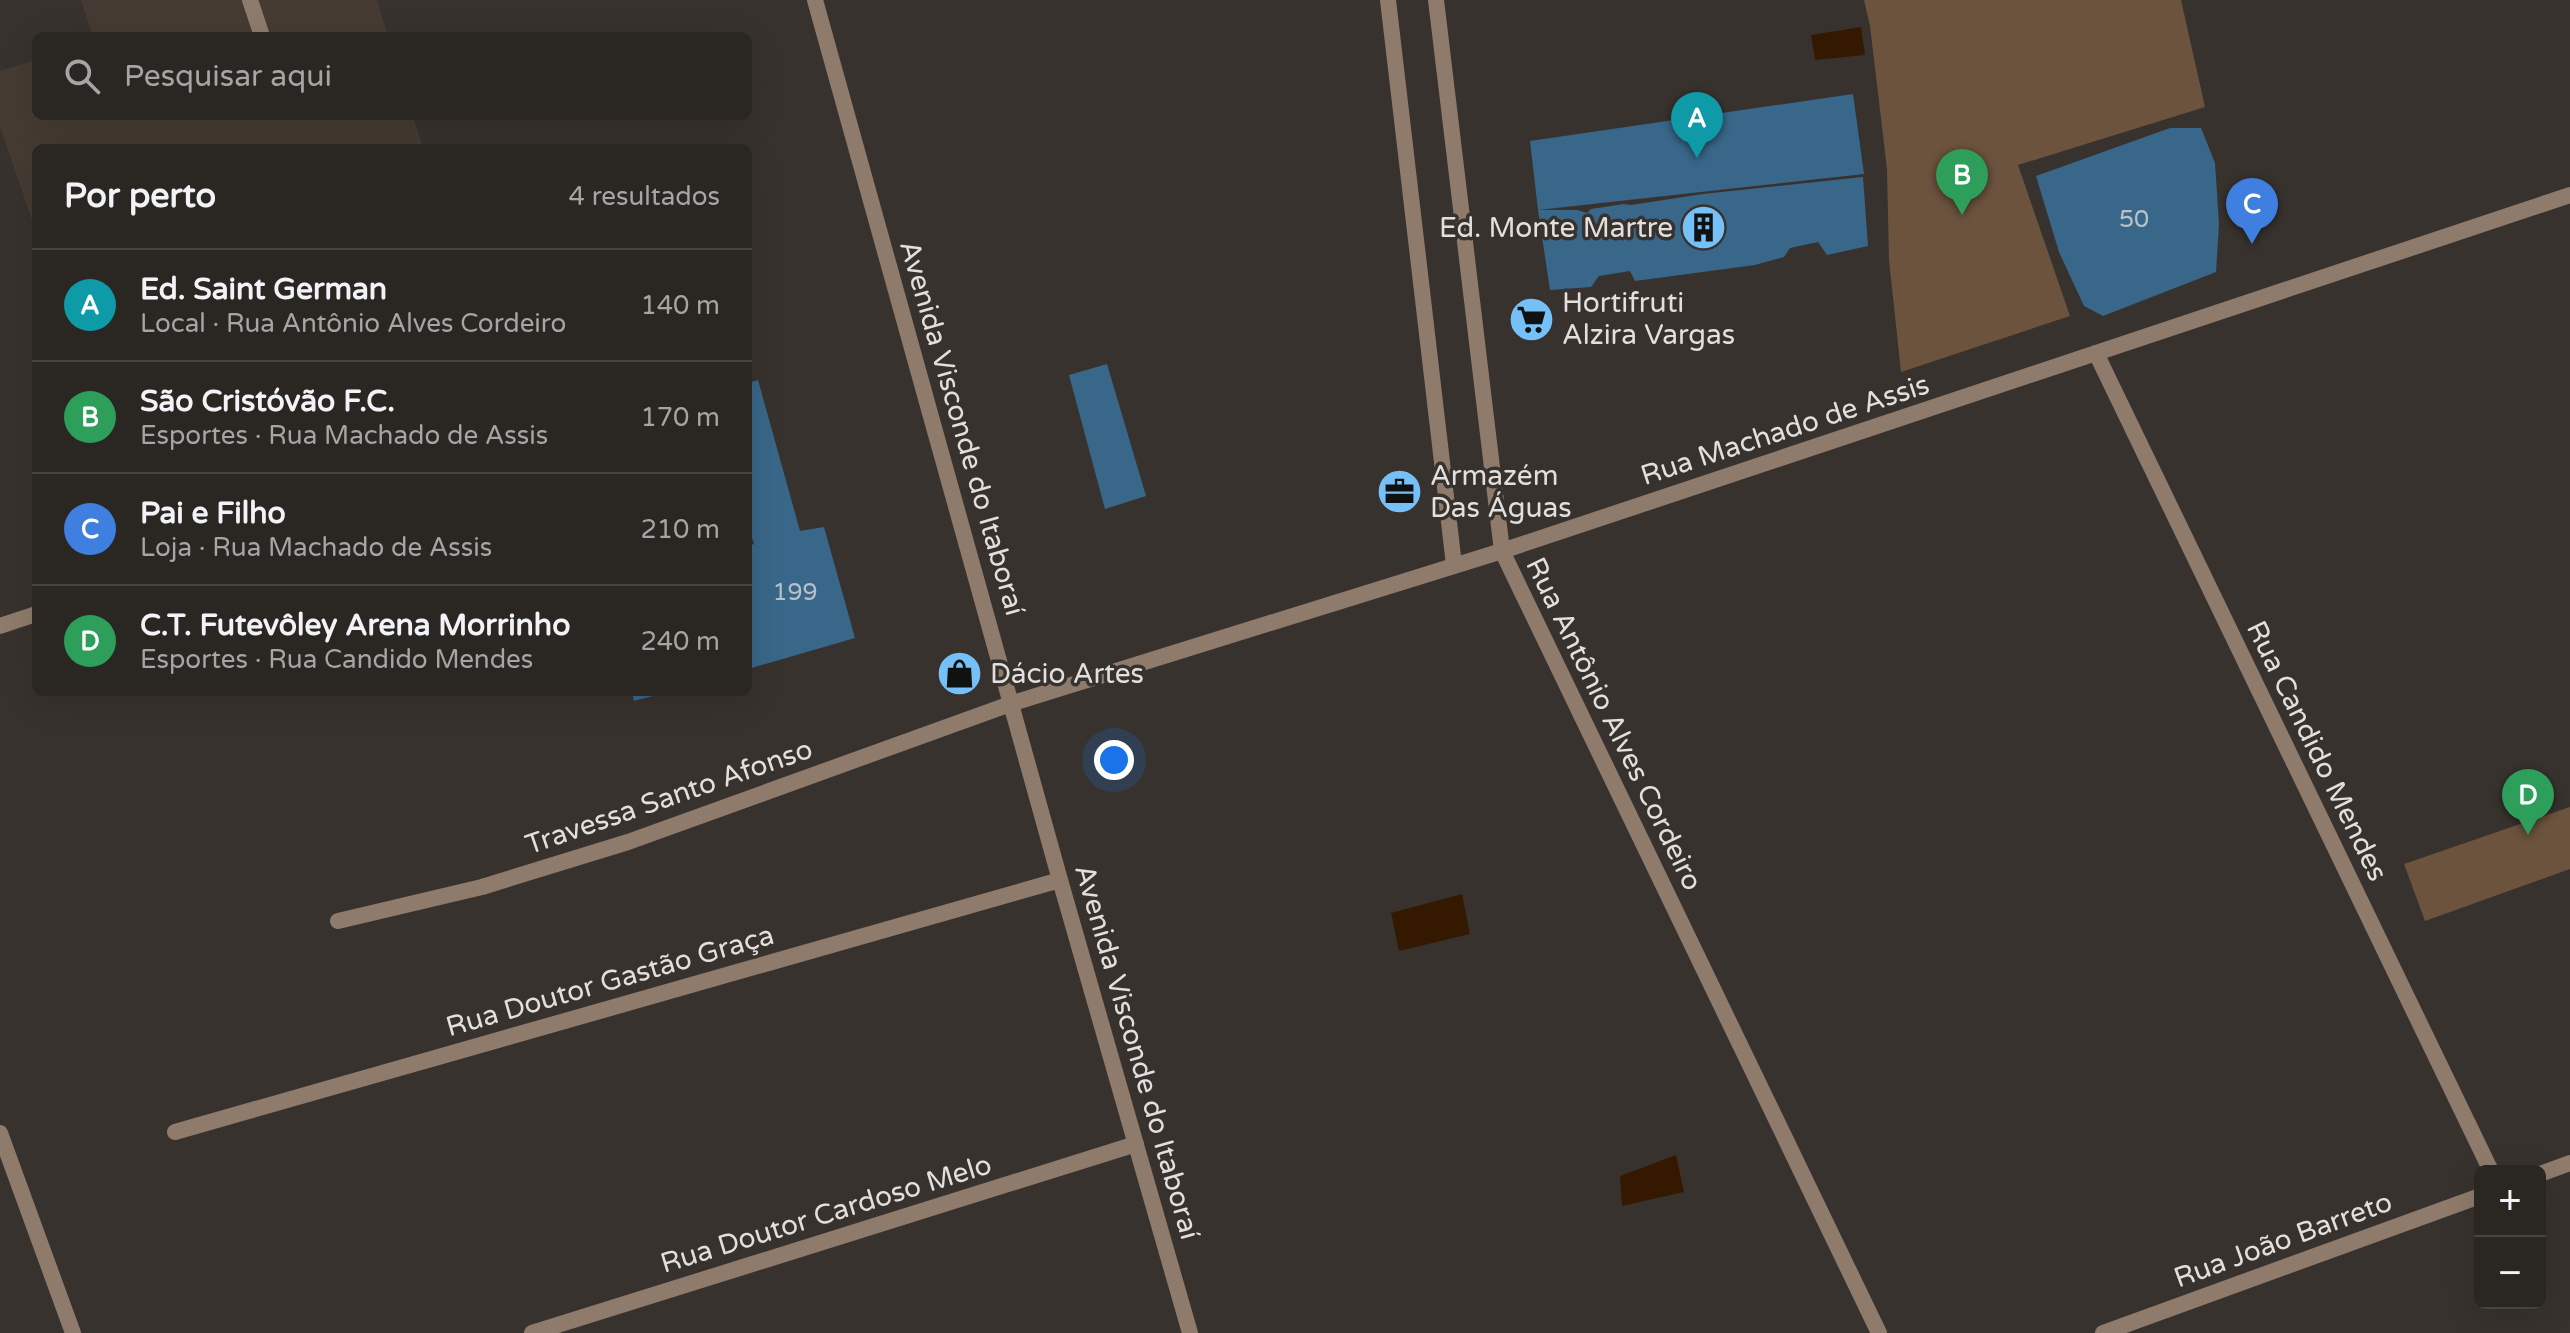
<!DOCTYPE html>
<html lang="pt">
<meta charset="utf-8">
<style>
body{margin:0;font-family:"Varela Round",sans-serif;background:#322e2a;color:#f1f3f6}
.controls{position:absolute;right:24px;bottom:24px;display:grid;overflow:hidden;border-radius:12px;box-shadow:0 8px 32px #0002}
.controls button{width:72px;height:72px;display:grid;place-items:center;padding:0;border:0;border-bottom:2px solid #464340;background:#2a2622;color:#f1f3f6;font:40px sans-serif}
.you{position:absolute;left:1114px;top:760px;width:28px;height:28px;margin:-20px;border:6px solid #fff;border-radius:50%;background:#1a73e8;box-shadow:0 0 0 12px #1a73e833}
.badge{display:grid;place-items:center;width:52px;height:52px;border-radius:50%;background:#ea580c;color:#fff;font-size:26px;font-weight:700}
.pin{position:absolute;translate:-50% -66px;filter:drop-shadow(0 2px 4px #0008)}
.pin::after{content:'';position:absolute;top:42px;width:28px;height:24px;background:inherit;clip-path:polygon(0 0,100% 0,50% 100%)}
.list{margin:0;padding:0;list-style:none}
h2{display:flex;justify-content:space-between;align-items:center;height:104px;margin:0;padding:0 32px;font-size:34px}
h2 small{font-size:26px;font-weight:400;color:#a5a5a5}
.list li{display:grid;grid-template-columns:52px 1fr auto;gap:24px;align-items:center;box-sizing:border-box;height:112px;padding:0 32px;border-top:2px solid #464340}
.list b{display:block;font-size:30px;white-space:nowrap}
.list p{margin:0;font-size:26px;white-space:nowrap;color:#a5a5a5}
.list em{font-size:26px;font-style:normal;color:#a5a5a5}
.icon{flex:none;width:44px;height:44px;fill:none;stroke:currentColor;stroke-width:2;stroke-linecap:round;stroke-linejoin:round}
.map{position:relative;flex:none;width:2570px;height:1333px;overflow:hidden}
.search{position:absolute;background:#2a2622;box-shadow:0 8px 32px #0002;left:32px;top:32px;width:720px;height:88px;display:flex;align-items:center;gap:20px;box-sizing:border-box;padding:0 28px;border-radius:12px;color:#a5a5a5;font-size:30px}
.panel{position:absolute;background:#2a2622;box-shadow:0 8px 32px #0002;left:32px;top:144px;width:720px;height:552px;border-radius:12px}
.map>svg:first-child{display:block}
</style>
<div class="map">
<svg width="2570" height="1333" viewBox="0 0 2570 1333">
<rect width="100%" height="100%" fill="#38322e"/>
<g fill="#453b32">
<path d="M81 0H377L388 36H93Z"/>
<path d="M36 60V116H413L423 148H36V232L0 126V71Z"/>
</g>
<g fill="#6b533e">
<path d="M1864 0H2181L2205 107 2018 165 2070 316 1901 372 1889 260 1887 169 1870 26Z"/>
<path d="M2570 807V869L2425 921 2404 864Z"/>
</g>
<g fill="#341900">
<path d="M1861 27 1865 55 1815 60 1811 35Z"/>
<path d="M1462 894 1470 934 1399 951 1391 913Z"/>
<path d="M1676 1155 1684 1192 1622 1206 1620 1176Z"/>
</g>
<g fill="#396789">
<path d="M1853 94 1864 174 1538 210 1530 141Z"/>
<path d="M2170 128H2201L2215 163 2219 224 2216 272 2103 316 2084 306 2059 252 2036 176Z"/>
<path d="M1863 177 1868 246 1827 255 1818 242 1790 248 1784 257 1755 265 1635 281 1630 271 1599 276 1591 287 1550 290 1538 210H1577L1587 213 1591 209 1624 204 1631 205 1703 194Z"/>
<path d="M1107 364 1146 496 1105 509 1069 375Z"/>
<path d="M758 380 800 531 824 527 855 638 748 669V546L754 544 748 524V383Z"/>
<path d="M632 692H664V693L634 701Z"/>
</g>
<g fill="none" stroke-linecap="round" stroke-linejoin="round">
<path stroke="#8e7b6b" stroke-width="16" d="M250 0 262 36"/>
<g stroke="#8e7b6b" stroke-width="16">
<path d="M815 0 1060 880 1190 1333"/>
<path d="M1388 0 1454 565"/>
<path d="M1436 0 1502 551 1879 1333"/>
<path d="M2096 353 2491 1171"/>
<path d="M0 626 36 614"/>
<path d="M338 921 482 887 628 842 1013 703 1502 551 2570 195"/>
<path d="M175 1132 1060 880"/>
<path d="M0 1133 73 1333"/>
<path d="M2540 1174 2570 1163"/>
<path d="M532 1333 1136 1144"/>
<path d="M2103 1333 2480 1196"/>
</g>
</g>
<defs>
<symbol id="building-disc" viewBox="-11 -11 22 22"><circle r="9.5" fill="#75c0f6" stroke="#38322e"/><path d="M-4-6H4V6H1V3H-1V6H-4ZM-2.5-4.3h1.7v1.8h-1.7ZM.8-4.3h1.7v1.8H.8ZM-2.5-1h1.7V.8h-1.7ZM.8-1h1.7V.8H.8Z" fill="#111"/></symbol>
<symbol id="supermarket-disc" viewBox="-11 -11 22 22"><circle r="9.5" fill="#75c0f6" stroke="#38322e"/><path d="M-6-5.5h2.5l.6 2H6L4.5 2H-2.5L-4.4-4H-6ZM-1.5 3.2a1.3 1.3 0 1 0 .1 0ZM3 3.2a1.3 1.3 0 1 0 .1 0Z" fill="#111"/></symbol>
<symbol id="office-disc" viewBox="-11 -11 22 22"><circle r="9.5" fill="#75c0f6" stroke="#38322e"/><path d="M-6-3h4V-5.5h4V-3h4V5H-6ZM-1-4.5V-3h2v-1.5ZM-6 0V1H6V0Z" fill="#111"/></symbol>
<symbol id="shop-disc" viewBox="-11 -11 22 22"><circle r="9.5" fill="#75c0f6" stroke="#38322e"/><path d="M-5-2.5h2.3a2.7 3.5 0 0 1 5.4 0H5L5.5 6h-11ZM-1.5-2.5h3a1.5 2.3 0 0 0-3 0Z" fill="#111"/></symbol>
</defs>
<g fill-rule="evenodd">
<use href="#building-disc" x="1678" y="202" width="51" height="51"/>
<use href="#supermarket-disc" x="1506" y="294" width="51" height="51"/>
<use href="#office-disc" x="1374" y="466" width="51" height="51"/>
<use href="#shop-disc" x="934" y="648" width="51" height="51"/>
</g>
<g text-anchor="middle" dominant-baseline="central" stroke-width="7" stroke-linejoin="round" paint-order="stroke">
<g font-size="24" fill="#b8c1c7">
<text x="2134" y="219">50</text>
<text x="795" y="592">199</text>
</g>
<g font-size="28" fill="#e2dfdc" stroke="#38322e" text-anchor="start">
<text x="1673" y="228" text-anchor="end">Ed. Monte Martre</text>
<text x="1562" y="303">Hortifruti<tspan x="1562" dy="32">Alzira Vargas</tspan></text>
<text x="1430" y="476">Armazém<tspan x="1430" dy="32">Das Águas</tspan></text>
<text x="990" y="674">Dácio Artes</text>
</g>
<g font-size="28" fill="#e2dfdc" stroke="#38322e">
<text transform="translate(962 428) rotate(74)">Avenida Visconde do Itaboraí</text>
<text transform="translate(1785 430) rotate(-18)">Rua Machado de Assis</text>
<text transform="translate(1614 724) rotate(64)">Rua Antônio Alves Cordeiro</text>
<text transform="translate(2317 751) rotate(64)">Rua Candido Mendes</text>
<text transform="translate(669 797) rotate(-19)">Travessa Santo Afonso</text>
<text transform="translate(610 981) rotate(-16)">Rua Doutor Gastão Graça</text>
<text transform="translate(1137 1052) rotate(74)">Avenida Visconde do Itaboraí</text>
<text transform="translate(826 1214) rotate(-17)">Rua Doutor Cardoso Melo</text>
<text transform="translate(2283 1240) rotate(-20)">Rua João Barreto</text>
</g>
</g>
</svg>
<div class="controls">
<button>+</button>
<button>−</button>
</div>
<div class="you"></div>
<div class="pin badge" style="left:1697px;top:158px;background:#0f9aa8">A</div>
<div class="pin badge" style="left:1962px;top:215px;background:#2e9e5b">B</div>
<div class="pin badge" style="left:2252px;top:244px;background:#3f7fe0">C</div>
<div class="pin badge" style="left:2528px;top:835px;background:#2e9e5b">D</div>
<div class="search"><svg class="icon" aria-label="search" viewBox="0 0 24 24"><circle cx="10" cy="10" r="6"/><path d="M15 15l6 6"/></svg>Pesquisar aqui</div>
<section class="panel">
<h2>Por perto<small>4 resultados</small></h2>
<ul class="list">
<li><span class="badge" style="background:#0f9aa8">A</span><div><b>Ed. Saint German</b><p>Local · Rua Antônio Alves Cordeiro</p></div><em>140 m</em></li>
<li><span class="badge" style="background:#2e9e5b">B</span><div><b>São Cristóvão F.C.</b><p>Esportes · Rua Machado de Assis</p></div><em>170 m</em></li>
<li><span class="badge" style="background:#3f7fe0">C</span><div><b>Pai e Filho</b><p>Loja · Rua Machado de Assis</p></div><em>210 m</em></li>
<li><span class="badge" style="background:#2e9e5b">D</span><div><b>C.T. Futevôley Arena Morrinho</b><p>Esportes · Rua Candido Mendes</p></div><em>240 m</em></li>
</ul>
</section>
</div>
